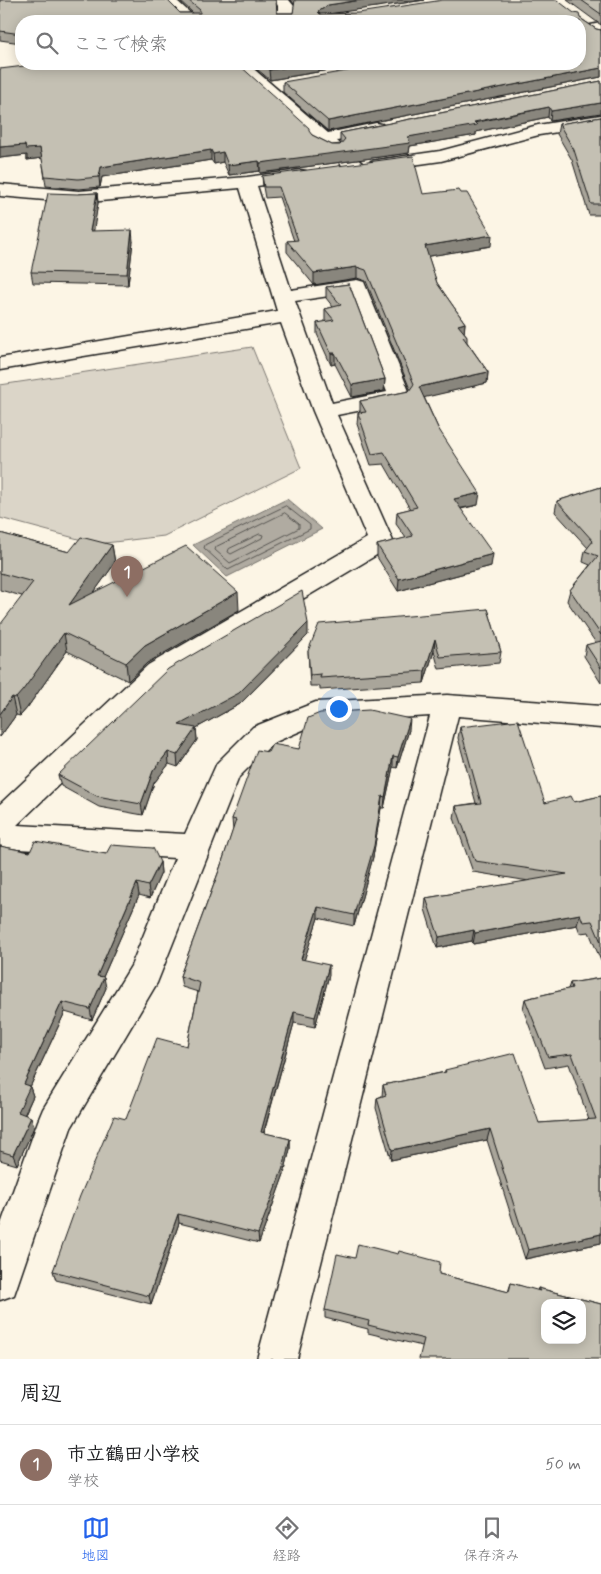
<!DOCTYPE html>
<html lang="ja">
<meta charset="utf-8">
<style>
body{margin:0;font-family:Mynerve,"Klee One",sans-serif;background:#f2f2f2;color:#202124}
.controls{position:absolute;right:15px;bottom:15px;display:grid;overflow:hidden;border-radius:10px;box-shadow:0 2px 12px #0003}
.controls button{width:45px;height:45px;display:grid;place-items:center;padding:0;border:0;border-bottom:1px solid #e0e0e0;background:#fff;color:#202124;font:25px sans-serif}
.you{position:absolute;left:338px;top:708px;width:18px;height:18px;margin:-12px;border:4px solid #fff;border-radius:50%;background:#1a73e8;box-shadow:0 0 0 8px #1a73e833}
.badge{display:grid;place-items:center;width:32px;height:32px;border-radius:50%;background:#2563eb;color:#fff;font-size:16px;font-weight:700}
.pin{position:absolute;translate:-50% -41px;filter:drop-shadow(0 1px 2px #0008)}
.pin::after{content:'';position:absolute;top:26px;width:18px;height:15px;background:inherit;clip-path:polygon(0 0,100% 0,50% 100%)}
.list{margin:0;padding:0;list-style:none}
h2{display:flex;justify-content:space-between;align-items:center;height:65px;margin:0;padding:0 20px;font-size:21px}
h2 small{font-size:16px;font-weight:400;color:#757577}
.list li{display:grid;grid-template-columns:32px 1fr auto;gap:15px;align-items:center;box-sizing:border-box;height:80px;padding:0 20px;border-top:1px solid #e0e0e0}
.list b{display:block;font-size:19px;white-space:nowrap}
.list p{margin:0;font-size:16px;white-space:nowrap;color:#757577}
.list em{font-size:16px;font-style:normal;color:#757577}
.icon{flex:none;width:28px;height:28px;fill:none;stroke:currentColor;stroke-width:2;stroke-linecap:round;stroke-linejoin:round}
.map{position:relative;flex:none;width:601px;height:1359px;overflow:hidden}
.search{position:absolute;background:#fff;box-shadow:0 2px 12px #0003;left:15px;right:15px;top:15px;height:55px;display:flex;align-items:center;gap:12px;box-sizing:border-box;padding:0 18px;border-radius:20px;color:#757577;font-size:19px}
.sheet{height:145px;background:#fff}
nav{display:flex;justify-content:space-around;align-items:center;box-sizing:border-box;height:70px;border-top:1px solid #e0e0e0;background:#fff;font-size:14px;color:#757577}
nav a{display:grid;justify-items:center;gap:2px}
nav .on{color:#2563eb}
.map>svg:first-child{display:block}
</style>
<div class="map">
<svg width="601" height="1359" viewBox="0 0 601 1359">
<rect width="100%" height="100%" fill="#fcf5e5"/>
<filter id="ink" filterUnits="userSpaceOnUse"><feTurbulence type="fractalNoise" baseFrequency=".02" numOctaves="2"/><feDisplacementMap in="SourceGraphic" scale="10" xChannelSelector="R" yChannelSelector="G"/><feConvolveMatrix kernelMatrix="1 2 1 2 8 2 1 2 1" color-interpolation-filters="sRGB"/></filter>
<g filter="url(#ink)">
<path fill="#dbd5c8" stroke="#7c7872" d="M252 347 301 468 164 536 97 544 0 518V385Z"/>
<path fill="#b0aba1" stroke="#75726c" d="M287 499 322 529 227 577 193 545Z"/>
<g fill="none" stroke-linecap="round" stroke-linejoin="round">
<g stroke="#575551" stroke-width="1">
<path d="M286 506 310 525V529L228 570 204 548 205 545Z"/>
<path d="M285 513 299 524V528L230 563 215 550 216 547Z"/>
<path d="M260 534 263 535 262 538 231 554 228 552 229 549Z"/>
</g>
<defs>
<g id="street">
<path d="M160 0H176L199 21H182Z"/>
<path d="M275 0H289L294 6 292 21H278V6Z"/>
<path d="M601 23V33L580 37V27Z"/>
<path d="M231 64H248L328 133 376 123 382 124 385 128 382 132 337 141 362 163 365 167 362 171C342 176 336 152 321 145 318 144 315 144 313 144L310 140 312 137Z"/>
<path d="M601 115V125L539 135 441 161 377 170 371 169 368 165 371 161 377 160 440 151 538 125Z"/>
<path d="M300 170 306 171 309 175 306 179 257 186 291 290 357 280 364 282 411 396 408 401 337 415 393 541 390 547 168 679 17 825 185 834 217 763 253 727 316 702 447 695 601 706V728L458 716 297 1359H257L430 716 319 723 273 743 239 777 157 983 71 1128 14 1295 0 1300V1227L38 1121 43 1109 131 966 175 858 0 848V804L148 665 367 538 313 411 281 323 0 370V358L277 311 240 188 79 203 0 196V184L79 191 247 177ZM350 293 387 392 332 403 295 301Z"/>
</g>
</defs>
<use href="#street" stroke="#1c1c1c" stroke-width="3"/>
<use href="#street" fill="#fcf5e5" fill-rule="evenodd"/>
</g>
<g fill="#a9a59a" stroke="#1c1c1c">
<path d="M0 0 180 13H193L179 0H276L277 13H293L295 5 291 0H425L332 13 580 18 596 29 601 30V77L328 131 283 92V82L580 64 21 21V43L0 40Z"/>
<path d="M567 0H601V25Z"/>
<path d="M251 64H365L270 80Z"/>
<path d="M0 69 309 132 312 135 332 145 341 144 340 143V133L601 81V113L550 121 548 117 476 132V135L410 146 409 153 260 173V171L229 175 223 162 214 164 211 160 102 177 100 187 79 189 46 186 42 158 27 160V155L0 158Z"/>
<path d="M601 117V215H589L572 160 557 134 559 124Z"/>
<path d="M262 176 423 194 491 246 428 256 437 283 465 323 464 332 467 336V342L488 372 487 383 424 397 438 428 478 505 461 509 491 566 398 591 377 557V545L406 538 396 524 397 512 410 509 384 464 371 465 357 424 358 413 360 412V401L409 391 410 389 366 281 357 278 314 285 287 252V241H294L279 197 265 198 263 187Z"/>
<path d="M97 193 98 203 93 231 133 241 128 285 33 283 31 272 78 194Z"/>
<path d="M349 284 385 379 384 391 352 397 335 364 331 365 317 334V323L325 322V309L333 307 326 298V287Z"/>
<path d="M601 487V683L584 656 586 645 596 643 567 601 570 590 590 565 583 562 585 551 588 548 555 512 557 501Z"/>
<path d="M0 533 69 552 112 545 115 563 94 592 239 610 147 663 128 681 67 651 27 708 20 716 16 715 0 737 22 596 0 590Z"/>
<path d="M488 609 501 652 499 663 439 669 434 651 424 683 320 690V686H310L308 651Z"/>
<path d="M308 635 240 704 196 728 197 740 178 767 169 764 154 783 143 815 99 807 61 786 58 775Z"/>
<path d="M460 727 545 803 574 802 601 796V961L589 932 580 933 577 925 473 944 472 941 437 948 425 909 426 898 529 881 473 872 454 818 456 806 476 803 458 738Z"/>
<path d="M409 730 397 768 393 767 384 808H381L373 857 354 926 318 918 304 960 329 975 315 1027 294 1023 264 1133 290 1139V1149L284 1174 259 1243 179 1223 151 1304 56 1280 53 1271 126 1119 187 1046 198 992 182 987 180 976 220 868 233 830 232 819 268 752 299 749Z"/>
<path d="M0 846 30 852 106 854 160 862 161 873 150 898 139 895 103 977 106 988 92 1020 65 1012 30 1087 33 1096 25 1114 34 1127 17 1165 0 1160Z"/>
<path d="M601 978V1243L525 1259 487 1140 391 1160 376 1108 377 1098 382 1096 383 1085 445 1072V1070L539 1123 589 1120 569 1064 545 1068 523 1009 525 999 568 989 570 983Z"/>
<path d="M355 1258 439 1274 508 1292 511 1283 537 1291 538 1288 601 1304 422 1346 368 1333V1329L325 1318V1310Z"/>
</g>
<g fill="#89867d" stroke="#1c1c1c">
<path d="M361 0H425L328 14 318 21V12L328 5Z"/>
<path d="M308 64H365L270 80 269 70Z"/>
<path d="M601 68V77L328 131V121Z"/>
<path d="M601 103V113L550 121 551 111Z"/>
<path d="M549 107 548 117 476 132V135L410 146 409 153 260 173V163L408 137Z"/>
<path d="M25 145 40 148 42 158 27 160V155L0 158V147Z"/>
<path d="M211 150V160L102 177 100 187 99 177 101 167Z"/>
<path d="M223 152V162L214 164 213 154Z"/>
<path d="M259 161 260 171 229 175 228 165Z"/>
<path d="M97 193 98 203 92 242 90 231Z"/>
<path d="M132 230 133 241 128 285 127 274Z"/>
<path d="M492 235 491 246 424 257 425 246Z"/>
<path d="M357 267V278L314 285V273Z"/>
<path d="M465 323 464 335 458 325Z"/>
<path d="M331 353H335V364L331 365Z"/>
<path d="M488 372 487 383 418 399 419 387Z"/>
<path d="M385 379 384 391 352 397V385Z"/>
<path d="M480 493 478 505 452 510 454 499Z"/>
<path d="M112 545 115 563 72 623 69 605Z"/>
<path d="M493 554 491 566 398 591 399 579Z"/>
<path d="M238 592 239 610 147 663 128 681 126 663 145 645Z"/>
<path d="M308 623V635L240 704 180 737 179 725Z"/>
<path d="M64 633 67 651 27 708 20 716 16 698Z"/>
<path d="M435 639 434 651 424 683 425 671Z"/>
<path d="M12 697 16 715 0 737V714Z"/>
<path d="M410 719 409 730 397 768 398 757Z"/>
<path d="M196 728 197 740 178 767 177 755Z"/>
<path d="M168 752 169 764 154 783 143 815 141 804 153 771Z"/>
<path d="M393 756V767L384 808 385 797Z"/>
<path d="M382 796 381 808 373 857 354 926V915Z"/>
<path d="M160 862 161 873 150 898 148 886Z"/>
<path d="M137 883 139 895 99 986 97 976Z"/>
<path d="M318 907V918L301 970V959Z"/>
<path d="M580 914 577 925 473 944 475 933Z"/>
<path d="M474 930 472 941 437 948 439 937Z"/>
<path d="M329 965V975L315 1027V1017Z"/>
<path d="M104 977 106 988 92 1020 90 1009Z"/>
<path d="M62 1002 65 1012 30 1087 33 1096 21 1122 18 1112 24 1084Z"/>
<path d="M294 1012V1023L261 1142V1132Z"/>
<path d="M31 1117 34 1127 17 1165 13 1155Z"/>
<path d="M490 1129 487 1140 391 1160 392 1150Z"/>
<path d="M290 1139V1149L284 1174 259 1243 258 1234Z"/>
<path d="M178 1214 179 1223 151 1304 149 1296Z"/>
<path d="M601 1234V1243L525 1259 528 1250Z"/>
</g>
<g fill="#c4c0b3" stroke="#1c1c1c" fill-rule="evenodd">
<path d="M0 0H167L180 13H200V10L188 0H276L277 13H293L295 0H361L328 5 318 12 320 14 358 13 443 0H557L574 13 579 14 580 18 596 29 601 30V68L328 121 283 82 387 64H580V21H21V34L0 31Z"/>
<path d="M581 0H601V14Z"/>
<path d="M41 64H238L309 128V131L312 135 332 145H340L345 139 340 133 601 81V103L551 111 549 107 474 122 477 125 408 137 410 143 260 163 259 161 228 165 223 152 213 154 211 150 101 167 99 177 78 179 45 176 40 148 26 149 25 145 0 147V69Z"/>
<path d="M262 64H308L269 70Z"/>
<path d="M601 117V204H591L574 150 559 124Z"/>
<path d="M413 156 423 194 459 190 461 193H467L492 235 425 246 437 283 465 323 458 325 467 336 463 337 488 372 419 387 438 428 480 493 454 499 493 554 399 579 377 545 413 536 397 512 417 507 384 452 372 454 358 413 366 412 360 401 409 391 414 384 366 270 357 267 314 273 287 241 298 240 279 187H264L262 176Z"/>
<path d="M48 193 78 194 97 193 90 231 132 230 127 274 31 272Z"/>
<path d="M349 284 385 379 352 385 335 353H331L317 323 334 320 325 309 341 305 326 287Z"/>
<path d="M601 487V635L570 590 598 556 585 551 593 541 557 501Z"/>
<path d="M0 533 69 552 81 537 112 545 69 605 186 546 238 592 145 645 126 663 64 633 23 690 16 698 12 697 0 714V625L33 582 0 573Z"/>
<path d="M302 591 308 623 239 693 179 725 196 728 177 755 168 752 153 771 141 804 97 796 58 775 168 669Z"/>
<path d="M488 609 501 652 440 657 435 639 425 671 320 678 321 674 310 675 308 651 319 624Z"/>
<path d="M601 641V668L586 645Z"/>
<path d="M369 710 410 719 398 757 393 756 385 797 382 796 374 846 354 915 318 907 301 959 329 965 315 1017 294 1012 261 1132 290 1139 284 1165 258 1234 178 1214 149 1296 53 1271 80 1196 114 1116 126 1119 157 1038 187 1046 200 983 180 976 220 868 236 820 232 819 257 750 268 752 272 744 299 749 308 718 320 713Z"/>
<path d="M518 720 545 803 571 796 574 802 601 796V942L592 921 583 922 580 914 475 933 474 930 439 937 426 898 567 874 475 861 456 806 481 803 460 727Z"/>
<path d="M35 841 106 854 111 845 153 848 160 862 148 886 137 883 97 976 104 977 90 1009 62 1002 24 1084 30 1086 18 1112 31 1117 13 1155 0 1151V846L30 852Z"/>
<path d="M601 978V1234L528 1250 490 1129 392 1150 377 1098 386 1095 383 1085 446 1072 445 1070 515 1053 539 1123 596 1119 572 1054 548 1057 525 999 572 988 570 983Z"/>
<path d="M358 1244 398 1254 399 1251 440 1262 439 1274 509 1292 511 1283 540 1291 538 1288 601 1304V1359H419L424 1339 368 1325 369 1321 325 1310 337 1254 355 1258ZM545 1303H582V1340H545Z"/>
</g>
</g>
</svg>
<div class="controls">
<button><svg class="icon" aria-label="layers" viewBox="0 0 24 24"><path d="M12 4l9 5-9 5-9-5zM3 14l9 5 9-5"/></svg></button>
</div>
<div class="you"></div>
<div class="pin badge" style="left:127px;top:597px;background:#8d6e63">1</div>
<div class="search"><svg class="icon" aria-label="search" viewBox="0 0 24 24"><circle cx="10" cy="10" r="6"/><path d="M15 15l6 6"/></svg>ここで検索</div>
</div>
<section class="sheet">
<h2>周辺<small></small></h2>
<ul class="list">
<li><span class="badge" style="background:#8d6e63">1</span><div><b>市立鶴田小学校</b><p>学校</p></div><em>50 m</em></li>
</ul>
</section>
<nav>
<a class="on"><svg class="icon" aria-label="map" viewBox="0 0 24 24"><path d="M3 6l6-2 6 2 6-2v14l-6 2-6-2-6 2zM9 4v14M15 6v14"/></svg>地図</a>
<a><svg class="icon" aria-label="directions" viewBox="0 0 24 24"><path d="M12 3l9 9-9 9-9-9zM9 14v-3h6M13 9l2 2-2 2"/></svg>経路</a>
<a><svg class="icon" aria-label="saved" viewBox="0 0 24 24"><path d="M7 4h10v16l-5-4-5 4z"/></svg>保存済み</a>
</nav>
